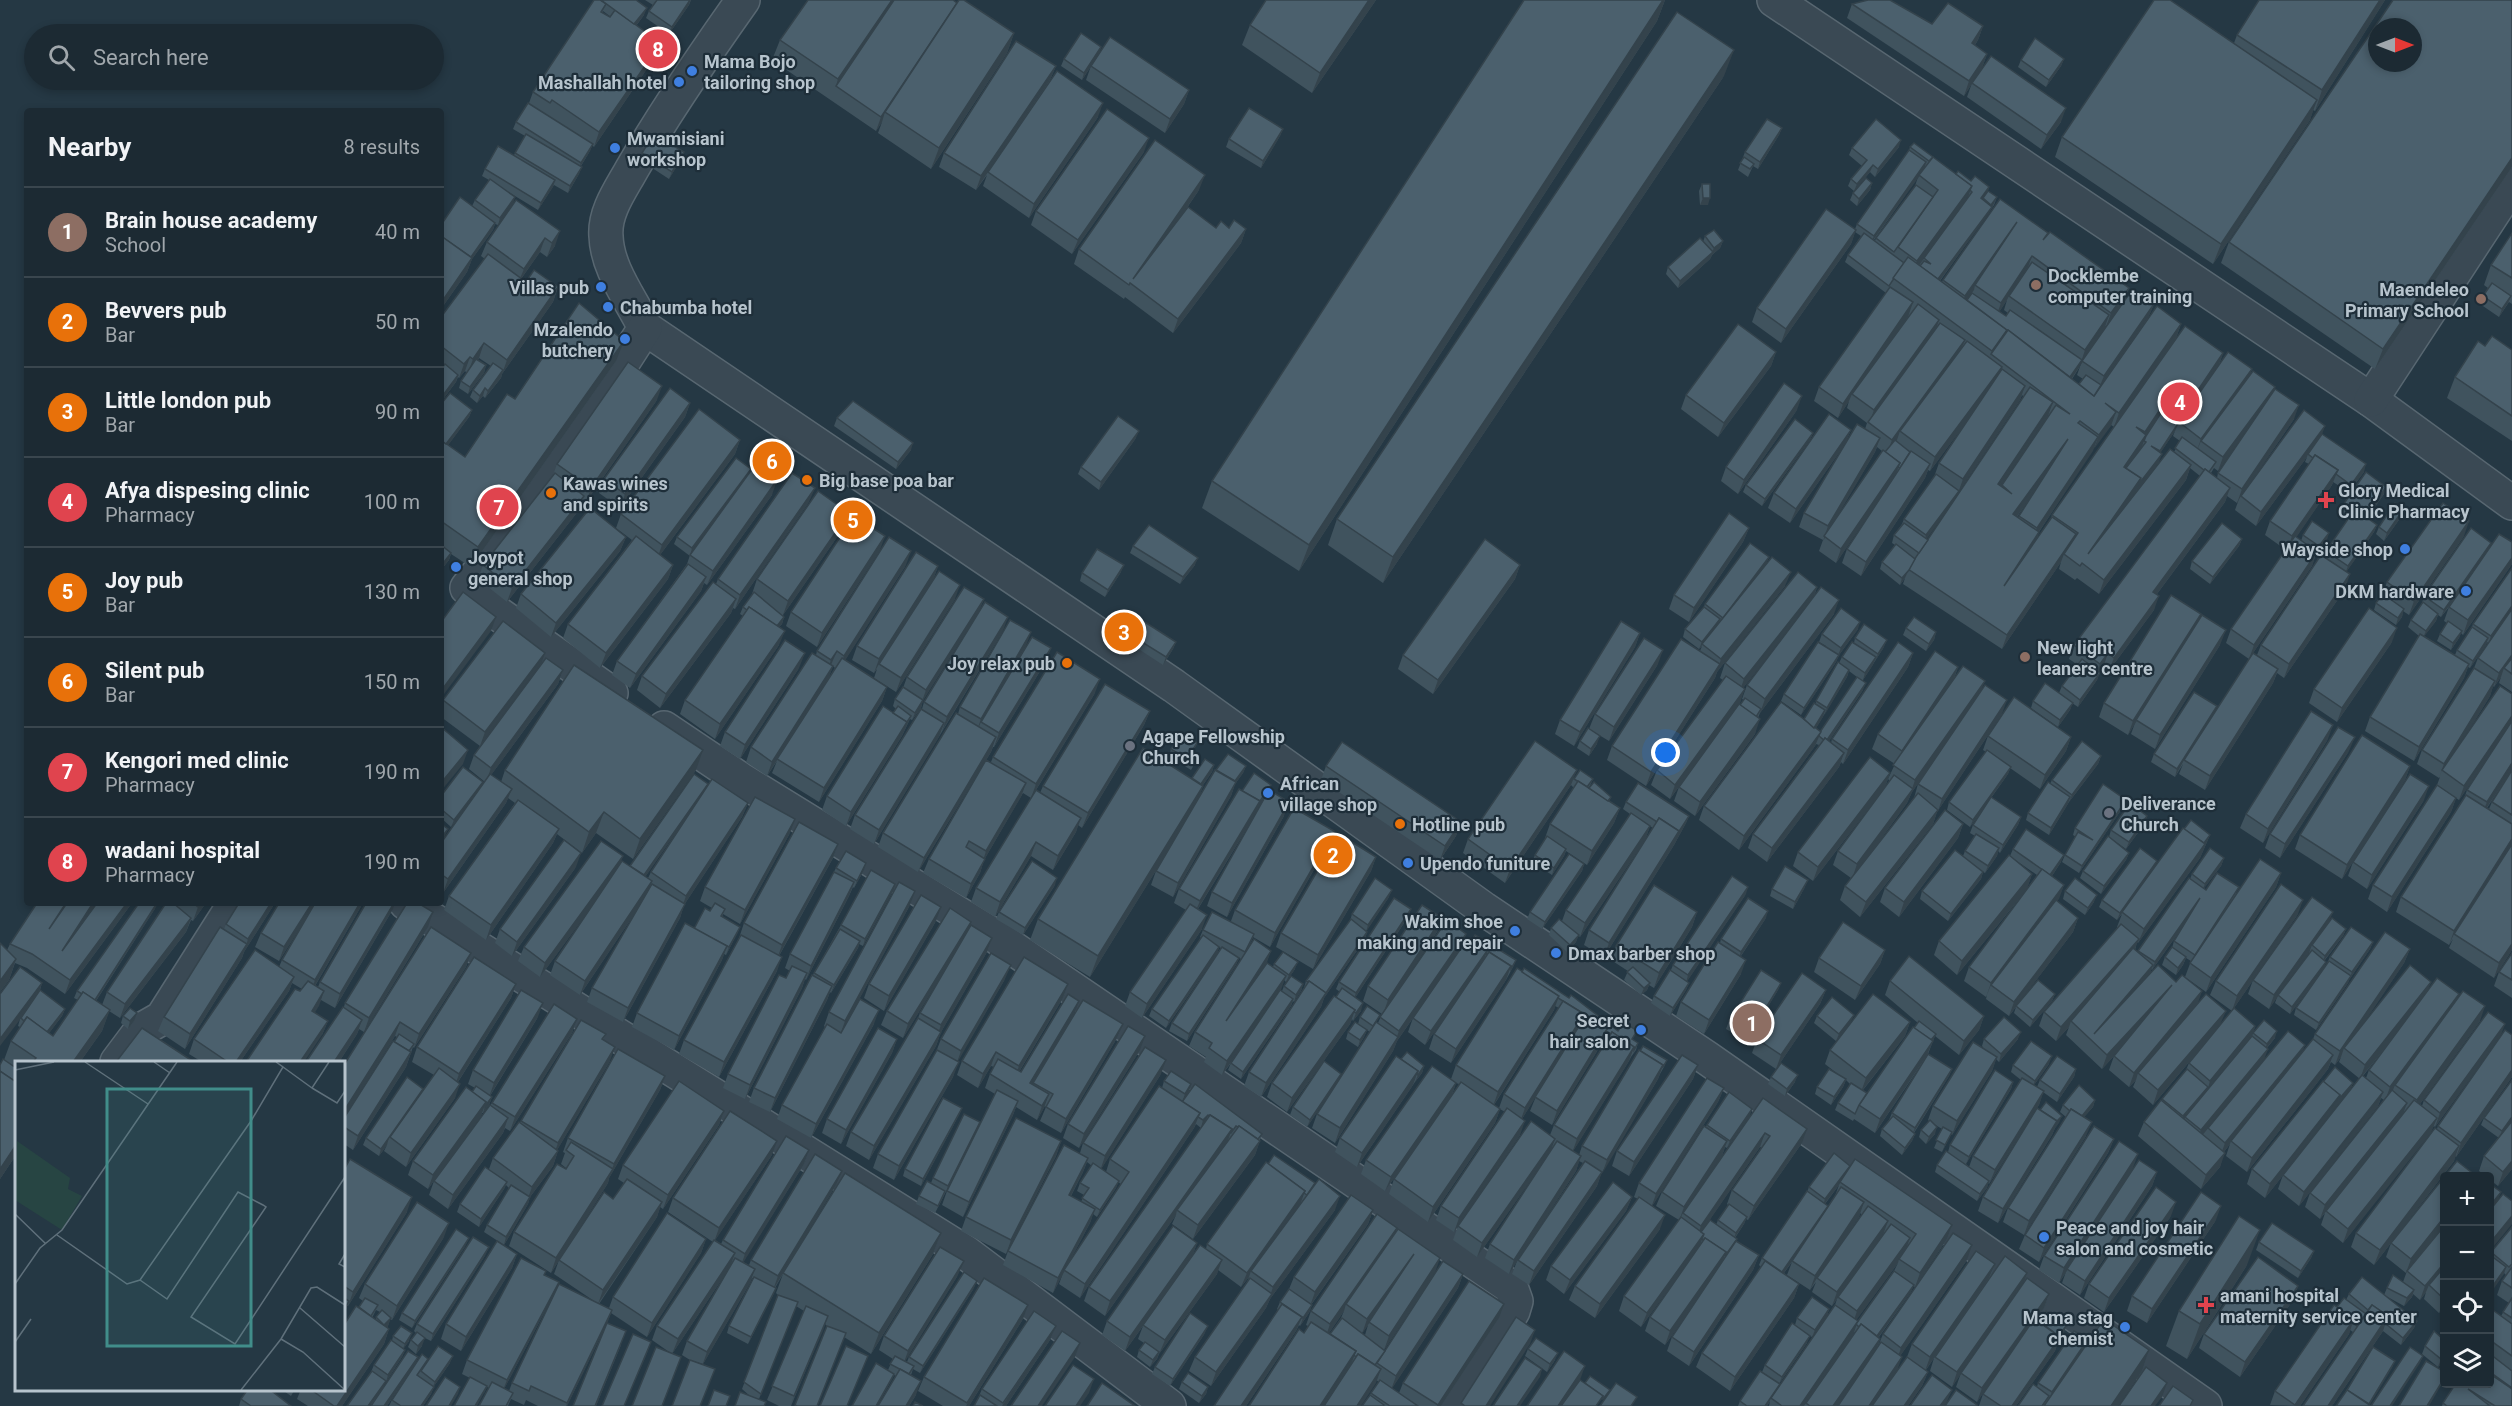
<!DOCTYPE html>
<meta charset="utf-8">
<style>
body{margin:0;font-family:Roboto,sans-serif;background:#25323b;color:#f1f3f6}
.controls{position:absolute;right:18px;bottom:18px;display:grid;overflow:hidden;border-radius:6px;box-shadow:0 3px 9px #0003}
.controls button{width:54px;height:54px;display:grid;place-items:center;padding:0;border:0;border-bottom:2px solid #3a464e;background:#1c2a33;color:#f1f3f6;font:30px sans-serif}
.compass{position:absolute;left:2368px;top:18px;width:54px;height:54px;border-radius:50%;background:#1c2a33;box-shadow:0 3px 9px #0003;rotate:90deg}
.you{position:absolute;left:1666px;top:753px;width:21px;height:21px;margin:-15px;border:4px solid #fff;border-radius:50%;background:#1a73e8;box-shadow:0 0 0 9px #1a73e833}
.badge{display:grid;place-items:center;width:39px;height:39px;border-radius:50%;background:#8acdff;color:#fff;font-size:20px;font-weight:700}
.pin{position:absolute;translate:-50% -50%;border:3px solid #fff;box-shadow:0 2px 6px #0006}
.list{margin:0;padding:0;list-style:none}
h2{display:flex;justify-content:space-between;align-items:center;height:78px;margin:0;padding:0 24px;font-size:26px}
h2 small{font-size:20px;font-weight:400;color:#a0a7ac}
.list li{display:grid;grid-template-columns:39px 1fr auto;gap:18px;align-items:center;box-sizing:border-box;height:90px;padding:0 24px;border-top:2px solid #3a464e}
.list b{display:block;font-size:22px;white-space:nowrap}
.list p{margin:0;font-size:20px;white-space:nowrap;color:#a0a7ac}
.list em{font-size:20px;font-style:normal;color:#a0a7ac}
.icon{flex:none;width:33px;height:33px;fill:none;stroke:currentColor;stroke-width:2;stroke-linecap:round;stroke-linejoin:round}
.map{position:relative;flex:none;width:2512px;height:1406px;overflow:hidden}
.search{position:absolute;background:#1c2a33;box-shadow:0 3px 9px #0003;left:24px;top:24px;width:420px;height:66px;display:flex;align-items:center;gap:15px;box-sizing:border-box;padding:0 21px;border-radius:33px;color:#a0a7ac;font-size:22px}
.panel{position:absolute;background:#1c2a33;box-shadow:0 3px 9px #0003;left:24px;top:108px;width:420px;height:798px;border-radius:6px}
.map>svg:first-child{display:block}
</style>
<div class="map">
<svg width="2512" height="1406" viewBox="0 0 2512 1406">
<rect width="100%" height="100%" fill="#253844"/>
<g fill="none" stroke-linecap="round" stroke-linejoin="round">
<defs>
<g id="minor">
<path d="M743 0C704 55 666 110 632 169 621 189 604 212 606 236 607 269 631 299 645 328L1174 686 1484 909 1707 1058 2205 1406"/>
<path d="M1774 0 2371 400 2512 503"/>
<path d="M2371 400 2512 184"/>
<path d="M611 693 493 610 467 588 534 500 645 328"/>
<path d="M664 728 740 779 998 938 1511 1287 1516 1301 1513 1311 1455 1406"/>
<path d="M406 903 965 1252 1169 1406"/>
<path d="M117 1062 141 1030 162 1018 235 903"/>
</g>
</defs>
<use href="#minor" stroke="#586771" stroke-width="36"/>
<use href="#minor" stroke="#3a4954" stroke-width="33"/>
</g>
<g fill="#40535e" fill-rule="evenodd">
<path d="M594 0 644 15 636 26 655 57 594 147 592 145 590 151 581 166 579 174 568 193 554 185 538 210 505 190 515 197 498 225 495 224 493 230 472 259 467 272 441 309V225L472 206 475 200 489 180 482 176 485 169 514 155 525 136 513 129 516 122 529 103 533 92ZM603 11 611 17H610L602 13Z"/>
<path d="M645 0H691L689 5 669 34 646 18 649 11 653 5Z"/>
<path d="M1266 0H1376L1312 93 1242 45 1250 25Z"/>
<path d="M1524 0H1665L1657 21 1299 571 1202 508 1212 481Z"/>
<path d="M2259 0H2385L2315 111 2313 110 2310 120 2213 264 2055 157 2062 137 2234 43 2237 35Z"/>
<path d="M2512 0V167L2375 369 2221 263 2229 242Z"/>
<path d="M957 3 1014 33 1007 53 931 169 878 133 882 122 876 131 772 60 780 40Z"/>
<path d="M1852 4 1932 24 1983 26 1978 40 1975 45 1987 54 1982 68 1964 96 1847 18Z"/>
<path d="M1101 47 1099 54 1082 80 1061 66 1064 59Z"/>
<path d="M2064 59 2061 66 2046 87 2018 67 2021 60Z"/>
<path d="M1056 66 1050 80 1098 117 1029 218 983 186 987 175 976 190 939 167 944 153Z"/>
<path d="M1091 66 1189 90 1184 104 1165 133 1086 80Z"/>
<path d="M1724 76 1383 583 1328 545 1337 519Z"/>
<path d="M1972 83 2061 122 2041 149 1967 97Z"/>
<path d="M1782 128 1779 135 1758 169 1753 166 1748 177 1738 170 1745 152Z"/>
<path d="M1283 129 1280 136 1261 168 1226 147 1229 139Z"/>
<path d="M1899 147 1875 177 1870 172 1854 191 1848 186 1851 179 1862 166 1849 155 1852 148Z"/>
<path d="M1910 147 1956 174 1971 181 1989 187 1987 194 1997 197 1994 205 1940 281 1942 282 1943 280 2048 233 2047 236 2129 288 2124 302 2154 304 2148 318 2181 324 2176 338 2223 353 2219 365 2252 369 2249 377 2273 392 2294 419 2253 479 2322 434 2364 472 2349 492 2333 482 2332 485 2296 537 2301 541 2303 535 2327 540 2316 553 2312 566 2249 659 2226 643 2231 629 2286 550 2265 535 2270 521 2309 464 2305 462 2307 457 2256 526 2235 510 2239 499 2237 503 2227 496 2225 502 2157 594 2154 610 2108 672 2103 668 2099 672 2097 680 2078 707 2072 703 2070 710 2058 727 2031 708 2033 701 2059 693 2062 686 2078 665 2069 659 2074 645 2200 476 2190 468 2186 480 2099 594 2077 578 2075 580 2059 569 2061 562 2002 649 1903 584 1905 578 1900 585 1880 569 1882 562 1895 545 1892 543 1894 535 1902 524 1904 519 1935 477H1934L1939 463 1964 425 1930 471 1928 470 1925 478 1861 576 1842 563 1847 549 1890 483 1836 563 1819 551 1823 540 1799 527 1804 513 1865 429 1867 423 1847 408 1849 401 1838 418 1814 401 1819 387 1886 293 1845 262 1848 255 1861 236 1855 232 1851 244 1781 343 1752 322 1757 308 1855 229 1857 224 1909 151ZM1918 177 1915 186 1876 238 1875 241 1874 240ZM2007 300 2004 310 2008 313 2006 316 1999 312ZM2105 326 2106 327 2082 361 2077 375 2083 379 2079 384 2072 379 2079 368 2081 362 2104 330ZM2022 395 2024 397 1928 540 1926 539 1956 498 1958 493 2020 400ZM2111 425 2114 427 2052 515 2051 519 2037 539 2039 532 2093 449ZM2175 431 2173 436 2180 441 2174 452 2131 499 2159 462 2160 453ZM2239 442 2218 473 2217 478 2211 473 2214 468 2218 471ZM1877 447 1882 451 1831 526 1875 452ZM2030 498 2019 516 2018 518 2017 517Z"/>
<path d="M684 152 681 159 669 179 640 160 642 153Z"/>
<path d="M1144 152 1072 254 1031 225 1036 211Z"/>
<path d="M1872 183 1870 190 1857 206 1850 200 1853 193Z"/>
<path d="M1702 184 1708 205H1700L1699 191Z"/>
<path d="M1199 190 1180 218 1216 228 1246 229 1241 243 1173 333 1125 297 1124 299 1074 264 1079 249Z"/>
<path d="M516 200 555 246 547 257 540 252 521 279 526 282 558 287 553 302 502 374 501 378 485 398 483 396 477 403 470 397 473 390 491 366 479 358 478 360 486 365 484 373 468 394 459 388 461 381 467 373 465 371 459 378 458 377 456 382 441 402V369L443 366 442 365 441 368V317L485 259 481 256 487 242Z"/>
<path d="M2512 233V304L2509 302 2499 317 2480 304 2483 296 2488 288 2484 285 2491 265Z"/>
<path d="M1705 236 1723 241 1720 248 1712 255 1710 259 1678 288 1666 274 1668 267 1703 242Z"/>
<path d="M2485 346 2512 350V441L2447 398 2455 377Z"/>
<path d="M1776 352 1771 366 1718 437 1681 409 1686 395Z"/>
<path d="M616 361 471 567 451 554 449 560 441 570V404L472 410 469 417 448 445 465 457 515 399Z"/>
<path d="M657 400 586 502 583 499 579 510 507 602 478 579 483 565 553 475 557 464Z"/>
<path d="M690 403 685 417 620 508 599 493 604 479Z"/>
<path d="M1797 410 1738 494 1721 481 1726 467Z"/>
<path d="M837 418 911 450 896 469 834 426Z"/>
<path d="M1851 430 1845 444 1790 523 1768 508 1774 493Z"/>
<path d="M1813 433 1810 440 1762 506 1743 492 1746 485Z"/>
<path d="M1136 438 1099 490 1078 474 1081 467Z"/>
<path d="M740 440 735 454 660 555 673 565 668 579 600 668 563 638 568 624 632 540 616 528 621 514Z"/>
<path d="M749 473 772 495 707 585 704 583 701 591 630 688 612 675 617 661 687 564 690 555 706 533 690 556 674 544 677 537Z"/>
<path d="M2386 487 2384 494 2367 518 2377 525 2374 532 2346 572 2345 589 2284 678 2277 673 2273 683 2205 790 2179 774 2183 764 2175 777 2151 762 2154 754 2214 713 2257 655 2261 645 2324 557 2326 551 2349 518 2340 513 2343 505Z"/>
<path d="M809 502 735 609 733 608 731 613 660 708 637 690 642 676 716 584 718 579Z"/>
<path d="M849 513 844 527 783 615 784 617 782 624 779 627V645L715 739 680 714 685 700 743 616 740 614 743 607 753 594H752L757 579Z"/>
<path d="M2401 517 2384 541 2376 534 2379 527Z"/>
<path d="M1749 528 1743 542 1689 622 1669 609 1674 595Z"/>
<path d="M2464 536 2409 615 2403 611 2402 617 2396 625 2374 610 2376 603 2383 594 2387 582Z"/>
<path d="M626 537 620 551 551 637 516 608 521 594Z"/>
<path d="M2242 539 2239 546 2210 584 2190 569 2192 561Z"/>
<path d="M2512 542V564L2463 635 2461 633 2459 638 2451 650 2437 641 2440 634 2447 623 2444 621 2449 607 2441 617 2438 615 2436 621 2424 636 2455 655 2457 650 2472 627 2473 624 2512 568V692L2499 683 2501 677 2494 687 2493 686 2490 696 2459 746 2512 770 2487 808 2489 809 2492 802 2512 770V950L2494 978 2449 948 2453 939 2449 945 2396 912 2401 897 2465 796 2467 790 2485 762 2459 800 2456 798 2451 812 2387 912 2368 899 2373 885 2453 796 2437 785 2440 777 2439 778 2417 764 2422 750 2474 668 2478 658 2488 643 2487 642 2486 645 2470 668 2468 667 2464 678 2414 761 2365 731 2370 717 2419 636 2408 627 2411 620 2422 603 2424 596 2491 543 2489 549Z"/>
<path d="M1133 546 1195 565 1180 584 1130 553Z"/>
<path d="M880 550 817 647 786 626 791 612Z"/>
<path d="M1769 557 1766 564 1785 586 1717 672 1715 678 1646 786 1607 760 1612 746 1700 651 1702 646 1699 649 1683 637 1685 629 1704 607 1705 604Z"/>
<path d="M906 565 845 660 887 687 882 701 819 802 772 773 777 761 767 776 746 762 751 747 816 655 817 651ZM833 666 835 668 828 679Z"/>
<path d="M1520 565 1515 579 1433 694 1398 669 1403 655Z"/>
<path d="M938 566 933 580 955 599 896 692 874 678 877 669 874 673 852 660 857 646Z"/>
<path d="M1121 572 1105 597 1080 581 1082 573Z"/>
<path d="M1817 587 1814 597 1834 614 1760 713 1758 718 1755 734 1695 816 1674 801 1679 787 1740 705 1744 700 1742 699 1747 685 1774 649 1743 688 1740 703 1670 799 1651 785 1657 770 1723 680 1720 678 1725 663Z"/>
<path d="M984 599 978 613 923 700 921 708 912 720 910 719 902 736 846 826 822 810 827 796 896 709 893 706 895 699 903 688 907 677Z"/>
<path d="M2201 614 2197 623 2220 645 2155 749 2131 734 2135 723 2128 735 2099 717 2104 703Z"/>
<path d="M1116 626 1176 642 1173 649 1163 665 1114 633Z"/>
<path d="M1906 628 1936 632 1934 640 1926 651 1903 635Z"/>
<path d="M1858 629 1839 655 1836 662 1801 715 1781 701 1784 694 1826 646 1819 642 1822 634Z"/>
<path d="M1003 631 874 844 850 829 855 815 922 709 924 702Z"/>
<path d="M1640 633 1635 647 1574 746 1555 734 1560 720Z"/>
<path d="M1855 638 1884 647 1863 680V690L1829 741 1831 743 1832 739 1913 653 1908 667 1843 764 1841 762 1839 767 1767 862 1748 848 1753 834 1819 745 1816 744 1815 746 1739 850 1699 820 1704 806 1804 719 1815 704 1839 663 1842 657 1854 643ZM1849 671 1857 677 1820 732 1816 728 1847 677Z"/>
<path d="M2392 642 2337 722 2309 703 2314 689Z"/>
<path d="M1026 646 1045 663 994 747H993L991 752 918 872 878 847 883 833 958 714 960 707Z"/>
<path d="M1658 664 1609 741 1589 729 1595 714Z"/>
<path d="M540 666 563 670 558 684 491 775 501 782 505 770H696L633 859 596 833 582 853 557 834 553 843 486 940 444 910 449 896 515 803 508 798 506 803 443 893 441 891V843L465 810 451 827 441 818V796L482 785 485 782 469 769 474 755 480 746 441 717V706L443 700Z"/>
<path d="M1958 667 1954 679 1982 689 2002 714 1937 812 1933 824 1860 917 1840 900 1845 886 1851 878 1833 865 1838 851 1890 781 1888 779 1895 764 1872 749 1878 734ZM1942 749 1918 784 1914 798 1870 854 1907 803 1912 792Z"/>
<path d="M799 668 740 759 720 746 725 732Z"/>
<path d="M1095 693 1036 790 1040 793 1043 786 1150 711 1144 725 1082 828 1078 825 1076 832 1053 870 1031 856 995 917 971 902 976 888 1031 798 1023 793 984 860 980 873 966 898 923 873 929 859 991 762 993 757Z"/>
<path d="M1988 736 2071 737 2066 751 2040 789 2010 768 2008 774 1991 798 2021 817 2018 825 2000 853 1998 851 1997 856 1985 873 1982 871 1983 872 1981 879 1948 921 1920 899 1922 891 1963 856 1965 851 1975 836 1970 833 1973 825 1985 807 1970 827 1947 810 1949 802 1986 752 1983 750Z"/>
<path d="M2328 739 2263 843 2240 828 2246 814Z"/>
<path d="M1580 741 1597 744 1589 756 1577 748Z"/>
<path d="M1197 743 1193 752 1195 763 1191 770 1169 756 1171 749Z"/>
<path d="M2349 751 2280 858 2265 848 2270 834Z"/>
<path d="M2101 756 2098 764 2069 802 2049 835 2026 820 2028 813 2050 784 2052 780Z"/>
<path d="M1214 765 1212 772 1203 785 1200 795 1216 770 1246 766 1243 773 1235 784 1231 796 1173 897 1151 885 1156 871 1160 864 1090 977 1030 940 1038 919 1192 778Z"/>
<path d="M1326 766 1461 822 1456 836 1440 860 1321 780Z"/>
<path d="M2410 766 2405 780 2342 879 2295 849 2300 835Z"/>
<path d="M1890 773 1885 787 1813 881 1793 866 1798 852Z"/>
<path d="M1574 778 1593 779 1589 788 1611 797 1609 802 1620 808 1614 823 1587 865 1566 851 1564 856 1552 875 1532 862 1535 855 1546 838H1545L1550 824 1574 788 1571 785 1505 883 1463 853 1468 839Z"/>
<path d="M708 784 748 803 742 817 684 905 680 918 623 1022 587 1002 592 988 637 910 580 995 550 975 555 961 594 903 540 977 518 961 524 947 620 864 630 866ZM683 822 651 872 648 878 645 877Z"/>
<path d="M1271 785 1269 791 1284 816 1227 917 1207 906 1212 892 1267 794 1258 808 1255 815 1198 909 1202 929 1142 1018 1125 1006 1130 992 1186 910 1174 903 1179 889 1242 791Z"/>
<path d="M2424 800 2367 889 2348 876 2353 862Z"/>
<path d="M1626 802 1689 816 1686 823 1674 845 1604 957 1584 945 1589 930 1653 828 1650 826 1645 840 1580 937 1578 935 1576 942 1567 952 1549 935 1551 928 1562 921 1566 910 1630 814 1623 809Z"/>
<path d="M2123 807 2079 873 2062 862 2065 855 2076 837 2073 835 2075 828Z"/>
<path d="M2147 816 2145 823 2126 849 2109 837 2129 853 2126 860 2101 894 2080 878 2083 871 2109 837 2111 830Z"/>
<path d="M1963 824 1958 838 1899 917 1880 902 1885 888Z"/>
<path d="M2184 829 2210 835 2200 858 2138 943 2137 942 2135 950 2137 952 2189 878 2190 879 2192 874 2224 858 2221 866 2204 888 2206 890 2236 893 2281 873 2276 887 2206 992 2185 977 2191 961 2186 958 2183 965 2176 975 2162 965 2165 957 2172 948 2174 941 2184 925 2152 970 2151 969 2150 974 2198 1002 2221 1024 2255 1026 2253 1034 2208 1088 2207 1091 2252 1036 2253 1033 2275 1038 2267 1048 2263 1060 2302 1052 2313 1039 2315 1034 2410 949 2404 963 2364 1022 2428 991 2456 1000 2480 1021 2420 1104 2422 1106 2424 1100 2500 1037 2512 1035V1077L2456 1157 2455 1156 2454 1161 2374 1265 2351 1247 2356 1233 2437 1129 2438 1126 2495 1044 2435 1127 2434 1126 2343 1243 2321 1225 2325 1213 2320 1219 2305 1207 2310 1193 2384 1100 2381 1098 2378 1106 2299 1206 2278 1189 2283 1175 2360 1079 2339 1062 2341 1057 2335 1065 2331 1062 2328 1069 2247 1172 2226 1156 2230 1144 2224 1152 2220 1167 2201 1189 2138 1136 2144 1122 2186 1070 2189 1063 2211 1036 2153 1105 2133 1087 2136 1080 2129 1087 2109 1070 2114 1056 2102 1069 2066 1035 2069 1027 2056 1041 2039 1026 2044 1012 2118 928 2117 927 2122 914 2117 920 2099 907 2102 900 2156 865ZM2392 1039 2369 1070 2366 1078 2363 1076Z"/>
<path d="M790 833 740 924 723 914 722 917 740 927 737 934 726 955 724 954 722 960 674 1050 632 1027 637 1013 694 929 712 908 700 901 705 887Z"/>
<path d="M838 844 833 858 779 956 777 971 719 1077 679 1054 684 1040 739 938 744 923Z"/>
<path d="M1328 845 1270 947 1253 937 1248 949 1271 951 1266 963 1273 967 1274 964 1295 969 1286 982 1284 980 1280 990 1282 991 1284 986 1303 984 1301 991 1294 1002 1293 1001 1291 1006 1241 1079 1228 1070 1231 1063 1222 1075 1204 1062 1206 1057 1189 1046 1195 1032 1241 959 1238 957 1239 958 1236 965 1187 1041 1169 1031 1172 1023 1221 948 1219 947 1217 954 1166 1028 1149 1016 1152 1009 1201 938 1200 937 1203 930 1231 921 1235 910Z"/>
<path d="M2013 849 2061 862 2052 876 2064 885 2057 901 2078 918 2073 932 2021 1000 2055 994 2052 1001 2030 1027 2014 1013 2016 1007 2009 1016 1986 999 1987 995 1986 997 1964 981 1969 967 2024 893 1957 975 1934 955 1939 941 2010 856ZM2011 857 2037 875 2027 888 2032 874Z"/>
<path d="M1376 857 1371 871 1313 969 1276 947 1281 933Z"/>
<path d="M866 863 864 870 854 888 853 887 849 896 806 980 805 979 802 988 745 1099 723 1088 728 1074 786 978 790 971 785 968 790 954 836 868Z"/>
<path d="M1584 864 1582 871 1542 929 1527 919 1530 912Z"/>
<path d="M576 867 512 956 495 943 500 929Z"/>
<path d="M1055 885 1023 935 996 919 999 912Z"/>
<path d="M1805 887 1793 909 1770 896 1772 889Z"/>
<path d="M893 891 863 946 859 944 858 948 831 993 830 992 827 1000 770 1112 749 1102 754 1088 814 973 841 925Z"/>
<path d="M2065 891 2094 902 2085 915 2063 899Z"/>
<path d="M1746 894 1687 981 1689 983 1686 990 1670 1016 1651 1003 1654 996 1671 970 1673 965Z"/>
<path d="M1389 897 1366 931 1367 932 1365 939 1324 998 1321 1007 1261 1097 1244 1086 1249 1072 1304 988 1306 981 1350 921 1352 914Z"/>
<path d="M132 903 65 994 27 968 15 963 9 980 0 992V943L7 950 10 944Z"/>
<path d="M166 903H206L193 921 191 920 186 932 120 1018 109 1011 102 1031 80 1062H16V1155L0 1179V1065L4 1060 11 1041 20 1027 18 1026 20 1019 42 983 40 990 65 1009 62 1016 49 1033 53 1036 78 1000 74 998 77 991 156 907 96 1001 102 1005 107 992Z"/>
<path d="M275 903 244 952 242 958 185 1049 158 1031 164 1017 224 929 226 924Z"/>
<path d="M363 903 315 986 318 987 320 982 393 909 335 1008 321 1000 314 1012 328 1021 322 1035 300 991 302 989 292 983 289 991 240 1062H202L189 1054 194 1039 279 967 282 960 303 923 279 961 255 947 261 933Z"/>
<path d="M910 905 844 1027 874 1024 811 1138 777 1119 782 1105 825 1027 824 1026 829 1012Z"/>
<path d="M1697 912 1692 927 1654 988 1649 985 1647 990 1641 995 1624 980 1628 971 1611 960 1616 946Z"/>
<path d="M2298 914 2232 1011 2210 995 2216 981Z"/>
<path d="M1408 917 1355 998 1361 1011 1353 1021 1352 1019 1350 1024 1287 1112 1267 1097 1272 1083 1340 992 1336 989 1339 982Z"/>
<path d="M1442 918 1437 932 1395 995 1466 934 1461 948 1472 940 1516 960 1513 967 1506 980 1451 1063 1429 1049 1434 1034 1459 997 1425 1045 1408 1032 1413 1018 1397 1041 1393 1051 1335 1143 1312 1128 1317 1114 1370 1032 1367 1030 1364 1037 1358 1047 1346 1039 1348 1032 1358 1024 1360 1017 1378 1023 1382 1014 1363 1001 1368 986Z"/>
<path d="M1766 918 1741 956V974L1704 1034 1676 1016 1681 1002 1720 943 1721 939Z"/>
<path d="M936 921 884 1011 864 998 869 984Z"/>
<path d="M2329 922 2346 929 2343 936 2325 960V967L2330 957 2373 942 2370 949 2349 980 2348 983 2316 1030 2294 1015 2296 1008 2316 979 2290 1014 2275 1003 2277 997 2269 1009 2248 994 2253 980ZM2309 953H2310L2288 982Z"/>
<path d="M428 927 364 1032 359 1029 357 1034 339 1062H306L344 1007 345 1003Z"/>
<path d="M966 934 992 938 987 952 941 1032 936 1046 869 1160 846 1146 851 1132 918 1018 920 1013 958 948 903 1038 881 1025 887 1011Z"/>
<path d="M1885 950 1880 964 1855 1000 1814 972 1819 958Z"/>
<path d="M471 953 466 967 414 1048 413 1047 406 1067 353 1150 344 1144V1118L397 1037 395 1036 344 1117V1065Z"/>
<path d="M2512 953V998L2494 986 2499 972Z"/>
<path d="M1517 968 1618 1031 1638 1043 1636 1050 1631 1057 1629 1061 1573 1151 1579 1155 1582 1146 1667 1060 1664 1067 1660 1074 1658 1079 1601 1174 1597 1186 1529 1285 1512 1274 1517 1261 1509 1274 1485 1258 1490 1244 1544 1161 1477 1257 1453 1240 1458 1226 1550 1135 1554 1125 1607 1040 1604 1038 1602 1043 1552 1125 1530 1111 1537 1094 1522 1119 1520 1135 1454 1232 1436 1220 1441 1206 1505 1112 1500 1109 1495 1123 1428 1222 1389 1194 1394 1179 1416 1147 1385 1191 1361 1174 1366 1160 1451 1079 1456 1065ZM1555 1006 1559 1008 1504 1094 1499 1108 1494 1105 1554 1010ZM1456 1083 1459 1084 1452 1095ZM1579 1161 1583 1163 1527 1246 1576 1171Z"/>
<path d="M1005 979 957 1062 953 1077 894 1180 873 1168 878 1154 936 1052 941 1039Z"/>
<path d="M1890 981 1984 1016 1979 1030 1959 1055 1935 1036 1928 1054 1952 1069 1949 1076 1914 1133 1915 1134 1912 1141 1902 1155 1880 1136 1882 1129 1889 1120 1892 1113 1923 1062 1875 1133 1854 1119 1853 1121 1835 1110 1838 1103 1850 1084 1846 1080 1843 1087 1831 1105 1815 1094 1817 1087 1839 1075 1825 1064 1830 1050 1910 1022 1905 1036 1863 1090 1867 1093 1918 1023 1885 995Z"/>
<path d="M1781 983 1778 990 1747 1041 1726 1029 1729 1021Z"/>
<path d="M516 984 511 998 458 1082 455 1098 406 1167 384 1151 387 1145 379 1156 363 1145 366 1138 423 1091 434 1075 412 1062 417 1047Z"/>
<path d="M1068 984 1063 998 1019 1072H1021L1074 1014 1123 1024 1117 1038 1061 1133 1040 1121 1046 1107 1045 1106 1037 1120 1016 1107 1013 1115 963 1217 942 1205 947 1191 995 1094 985 1088 990 1074 994 1067 991 1066 978 1088 957 1075 962 1061Z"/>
<path d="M1826 990 1820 1004 1776 1069 1752 1053 1757 1039Z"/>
<path d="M123 1016 134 1021 128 1029 121 1023Z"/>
<path d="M1817 1016 1851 1022 1836 1041 1814 1023Z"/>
<path d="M538 1017 490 1096 492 1097 489 1105 483 1113H482L481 1116 428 1189 408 1175 413 1161 475 1088 468 1084 473 1070Z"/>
<path d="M577 1019 572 1033 510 1131 505 1128 503 1133 448 1209 429 1195 434 1181 492 1103Z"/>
<path d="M606 1034 603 1040 610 1061 557 1150 558 1151 553 1166 530 1197 528 1204 504 1245 484 1232 487 1225 509 1188 506 1185 504 1189 479 1227 457 1212 460 1204 489 1169 493 1158 521 1121Z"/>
<path d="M897 1039 892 1053 841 1144 822 1133 827 1119Z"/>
<path d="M1984 1039H2018L1999 1062 1996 1059 1992 1071 1952 1135 1951 1134 1942 1152 1934 1148 1942 1129 1934 1124 1935 1134 1926 1144 1919 1137 1921 1130 1929 1121 1928 1120 1933 1106 1984 1049 1982 1046Z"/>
<path d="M1140 1050 1079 1148 1063 1138 1068 1124Z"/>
<path d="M1401 1059 1424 1066 1422 1073 1415 1082 1413 1085 1357 1167 1335 1152 1340 1138Z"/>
<path d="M2049 1064 2034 1085 2037 1087 2040 1080 2076 1069 2074 1077 2057 1102 2043 1092 2039 1105 1989 1184 1988 1183 1987 1188 1977 1201 1935 1172 1937 1165 1948 1152 1950 1145 2013 1082 2011 1089 1966 1164 1969 1167 1973 1156 2021 1080 2011 1072 2013 1065Z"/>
<path d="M1698 1065 1693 1079 1629 1176 1612 1166 1617 1151Z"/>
<path d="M1161 1074 1101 1169 1106 1172 1110 1159 1162 1088 1164 1081 1189 1092 1183 1101 1262 1134 1255 1155 1193 1239 1172 1224 1176 1215 1105 1316 1084 1301 1089 1287 1201 1128 1196 1124 1194 1128 1080 1298 1059 1284 1063 1273 1053 1293 1003 1265 1008 1251 1080 1153 1083 1143ZM1087 1162 1092 1166 1080 1183 1077 1191 1084 1195 1081 1202 1071 1196 1083 1172ZM1118 1182 1121 1184 1067 1266 1090 1223 1093 1214 1097 1217 1116 1188Z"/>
<path d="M1341 1074 1338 1081 1307 1127 1290 1115 1293 1107Z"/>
<path d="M665 1076 660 1090 609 1178 608 1183 551 1273 509 1246 514 1232 566 1168 561 1164 565 1153 563 1152 568 1138Z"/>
<path d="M1771 1077 1795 1082 1785 1096 1768 1084Z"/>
<path d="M2353 1083 2350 1090 2337 1106 2335 1110 2265 1198 2247 1184 2252 1169Z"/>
<path d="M1724 1088 1718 1102 1652 1206 1660 1229 1595 1318 1569 1300 1575 1286 1638 1199 1634 1197 1639 1183Z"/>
<path d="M1763 1098 1802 1143 1748 1220 1746 1219 1744 1224 1735 1238 1736 1242 1759 1255 1753 1270 1689 1366 1667 1351 1672 1337 1706 1287 1665 1345 1645 1331 1650 1317 1678 1276 1641 1327 1619 1311 1624 1296 1679 1220 1656 1206 1662 1192 1707 1125 1750 1116 1727 1148 1725 1147 1722 1156 1708 1177ZM1760 1147 1762 1148 1732 1190 1727 1204 1728 1205 1718 1220 1716 1225 1701 1232Z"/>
<path d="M2095 1100 2093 1107 2084 1117 2086 1136 2024 1235 2003 1222 2008 1208 2066 1117 2060 1112 2063 1105Z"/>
<path d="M962 1108 959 1115 921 1186 903 1176 905 1169Z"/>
<path d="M724 1111 719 1125 663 1209 660 1207 657 1217 599 1304 609 1308 613 1297 706 1239 701 1253 647 1337 611 1313 607 1323 621 1345 596 1406H573L604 1329 567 1406H538L526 1400 524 1405 511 1399 508 1406H479L489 1388 487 1387 484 1393 470 1378 462 1374 467 1360 545 1275 559 1282 553 1296 504 1389 509 1391 512 1383 594 1301 554 1274 559 1260 613 1199 624 1183 618 1179 623 1165Z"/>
<path d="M2484 1118 2512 1121V1169L2498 1186 2490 1180V1176H2486L2479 1171 2484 1156 2499 1138 2481 1125Z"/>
<path d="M980 1122 978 1129 935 1213 916 1204 919 1196 931 1183 933 1178Z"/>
<path d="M2059 1123 2055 1128 2052 1135 1998 1223 1978 1211 1983 1197Z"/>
<path d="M2114 1139 2108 1153 2039 1262 2019 1249 2025 1235Z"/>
<path d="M1061 1141 1056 1156 1006 1254 961 1231 966 1217Z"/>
<path d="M809 1150 804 1164 743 1262 749 1265 751 1260 836 1185 796 1251 941 1233 933 1254 871 1354 844 1337 817 1406H795L827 1326 825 1324 791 1406H779L767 1400 804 1311 796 1306 759 1399 750 1396 742 1389 778 1295 776 1293 783 1274 775 1288H776L773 1295 748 1344 727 1333 729 1326 754 1279 752 1278 750 1283 703 1364 690 1360 682 1355 687 1341 732 1264 731 1263 730 1267 672 1354 652 1340 657 1326 713 1242 668 1212 673 1198 772 1155 715 1240 721 1244 723 1240Z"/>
<path d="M1266 1162 1335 1210 1270 1299 1266 1308 1211 1386 1189 1371 1195 1357 1246 1285 1249 1277 1241 1287 1218 1270 1217 1274 1159 1354 1157 1359 1150 1367 1137 1357 1139 1350 1144 1343 1138 1339 1143 1326 1125 1351 1102 1335 1107 1321 1197 1243 1192 1257 1206 1249 1207 1244Z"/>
<path d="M1850 1166 1952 1225 1947 1239 1915 1287 1913 1286 1911 1292 1879 1337 1880 1339 1877 1349 1883 1334 1967 1260 1900 1356 1897 1371 1907 1357 1912 1344 1995 1264 1990 1278 2023 1285 2049 1294 2044 1308 2035 1319 2064 1333 2059 1339 2055 1351 2016 1406H1979L1983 1394 1999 1370 1977 1402 1956 1387 1961 1373 1952 1387 1930 1371 1934 1358 1926 1370 1928 1372 1922 1386 1908 1406H1769L1770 1401 1767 1406H1738L1740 1401 1762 1372 1765 1365 1795 1325 1797 1318 1829 1309 1827 1316 1812 1337 1807 1334V1343L1779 1384 1778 1388 1835 1305 1837 1299 1832 1306 1812 1292 1816 1282 1810 1290 1787 1275 1792 1262 1784 1273 1799 1284 1794 1298 1730 1391 1696 1367 1702 1353 1761 1267 1759 1265 1762 1258 1807 1192 1809 1187ZM1839 1185 1835 1196 1828 1206 1825 1204ZM1860 1213 1862 1215 1834 1255 1859 1217ZM1898 1263 1894 1271 1857 1322 1856 1320ZM1854 1332 1855 1333 1825 1375 1853 1335Z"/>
<path d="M2133 1168 2059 1283 2039 1270 2044 1256Z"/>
<path d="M344 1170 407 1212 348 1306H347L344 1316Z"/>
<path d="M2157 1172 2152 1186 2080 1295 2062 1283 2067 1269Z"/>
<path d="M2445 1176V1224L2406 1273 2386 1257 2391 1243Z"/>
<path d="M1632 1197 1626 1211 1564 1294 1546 1280 1551 1266Z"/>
<path d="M1373 1210 1368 1224 1311 1305H1312L1309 1313 1300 1326 1299 1325 1296 1331 1246 1406H1214L1278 1310 1277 1309 1280 1302 1289 1289 1294 1277Z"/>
<path d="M2171 1216 2104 1312 2084 1298 2089 1284Z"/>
<path d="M2216 1220 2147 1323 2127 1311 2132 1296Z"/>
<path d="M2445 1225V1306L2439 1313 2424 1299 2426 1292 2420 1300 2413 1294 2412 1297 2404 1306 2384 1295 2387 1288 2403 1282 2407 1271Z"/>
<path d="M2512 1227V1406H2442L2443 1403 2490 1383V1308L2501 1316 2509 1303 2497 1295 2502 1281 2506 1275 2504 1273V1274L2490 1255 2491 1252Z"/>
<path d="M1394 1235 1435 1273 1384 1350 1385 1351 1463 1274 1458 1288 1392 1388 1399 1393 1403 1383 1499 1318 1441 1406H1362L1379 1382 1376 1380V1383L1304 1333 1308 1326 1306 1325 1311 1311ZM1344 1311 1341 1318 1330 1334 1329 1333ZM1368 1325 1365 1335 1362 1333Z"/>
<path d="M444 1237 392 1320 390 1319 388 1326 386 1328 389 1329 384 1344 342 1406H308L297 1399 301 1389H344L358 1308 363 1301 359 1298 365 1284ZM376 1310 380 1312 375 1320 372 1318Z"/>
<path d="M2259 1242 2314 1251 2311 1258 2298 1278 2256 1250Z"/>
<path d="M466 1245 412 1328 399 1320 402 1313Z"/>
<path d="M486 1254 431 1341 421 1336 422 1346 416 1354 408 1347 411 1340 416 1333 414 1331 417 1324Z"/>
<path d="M517 1254 512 1268 461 1351 441 1339 446 1324Z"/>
<path d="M2247 1265 2187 1359 2166 1346 2179 1311Z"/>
<path d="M958 1275 905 1361 907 1362 909 1357 974 1288 920 1373 913 1369 911 1375 916 1395 909 1406H878L896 1376 894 1375 891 1381 877 1406H852L888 1370 893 1359 879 1350 884 1336Z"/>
<path d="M2298 1286 2293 1300 2240 1377 2199 1348 2204 1334Z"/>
<path d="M2349 1294 2417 1321 2414 1328 2401 1345 2383 1331 2332 1406 2353 1332 2350 1330 2349 1334 2300 1406 2270 1405 2275 1391 2337 1307 2346 1300Z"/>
<path d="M1023 1319 969 1406H943L918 1391 924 1377Z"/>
<path d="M1056 1326 1050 1340 1006 1406H974L979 1396 982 1389Z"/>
<path d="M1205 1333 1170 1386 1152 1374 1155 1367Z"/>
<path d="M393 1336 409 1341 403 1349 405 1350 402 1357 386 1382H385L383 1388 418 1357 415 1364 387 1406H371V1372L374 1365 392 1341Z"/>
<path d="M2445 1341V1360L2438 1367 2422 1354 2425 1346Z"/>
<path d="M2085 1346 2149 1350 2142 1371 2118 1406H2018L2037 1387 2038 1383Z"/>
<path d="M1528 1349 1555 1360 1547 1372 1525 1356Z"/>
<path d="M450 1363 434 1386 431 1394 423 1406H389L392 1400 426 1364Z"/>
<path d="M1182 1382 1208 1387 1206 1394 1199 1403 1179 1389Z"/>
<path d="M281 1389H295L291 1396Z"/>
<path d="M241 1399 291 1406H239Z"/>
</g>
<g fill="#34434c">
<path d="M690 0 689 5 669 34 672 27Z"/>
<path d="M892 0H899L836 86 838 79Z"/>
<path d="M1369 0H1376L1312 93 1320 73Z"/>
<path d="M1663 0H1665L1657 21 1299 571 1309 545Z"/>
<path d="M2380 0H2385L2315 111 2322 90Z"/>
<path d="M959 4 885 112 882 122 876 131 881 117Z"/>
<path d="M647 8 644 15 631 32 634 25Z"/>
<path d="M1983 26 1978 40 1967 57 1972 43Z"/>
<path d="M1014 33 1007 53 931 169 939 148Z"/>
<path d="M661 43 655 57 594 147 599 132Z"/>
<path d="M1101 47 1099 54 1082 80 1084 73Z"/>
<path d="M1734 50 1724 76 1383 583 1393 557Z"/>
<path d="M1987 54 1982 68 1964 96 1969 81Z"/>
<path d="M2064 59 2061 66 2046 87 2049 80Z"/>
<path d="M1056 66 1050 80 976 190 981 176Z"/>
<path d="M1189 90 1184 104 1165 133 1170 119Z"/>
<path d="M2317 100 2310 120 2213 264 2221 244Z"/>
<path d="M1103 103 1098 117 1029 218 1034 204Z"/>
<path d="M2066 108 2061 122 2041 149 2047 135Z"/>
<path d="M1782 128 1779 135 1758 169 1760 162Z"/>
<path d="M1283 129 1280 136 1261 168 1263 161Z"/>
<path d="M1149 138 1144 152 1072 254 1078 240Z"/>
<path d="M1901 140 1899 147 1875 177 1878 169Z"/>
<path d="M593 144 590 151 578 170 581 163Z"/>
<path d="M684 152 681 159 669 179 672 172Z"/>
<path d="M2512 158V167L2375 369 2383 349Z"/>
<path d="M1926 162 1924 170 1871 243 1874 236Z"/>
<path d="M1873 165 1870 172 1854 191 1857 184Z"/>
<path d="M582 167 579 174 568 193 570 186Z"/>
<path d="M1205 175 1199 190 1133 285V279Z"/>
<path d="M555 180 553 187 538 210 541 203Z"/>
<path d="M1872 183 1870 190 1857 206 1859 199Z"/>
<path d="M1972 186 1967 200 1912 275 1917 261Z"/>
<path d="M1989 187 1987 194 1978 205 1981 198Z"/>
<path d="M515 197 513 205 498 225 500 218Z"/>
<path d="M1997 197 1989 214 1932 291 1935 284 1989 211 1991 205Z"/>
<path d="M1703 198H1710L1708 205H1700Z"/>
<path d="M2017 222 1975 285 1974 290 1959 310 1965 296Z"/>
<path d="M495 223 493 230 472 259 467 272 441 309V305L443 300 468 261Z"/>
<path d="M1246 229 1241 243 1173 333 1178 319Z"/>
<path d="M1856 230 1851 244 1781 343 1786 329Z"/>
<path d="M560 231 555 246 547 257 552 243Z"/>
<path d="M545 238 540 252 518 283 524 269Z"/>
<path d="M1723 241 1720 248 1712 255 1710 259 1678 288 1680 281 1712 252 1714 248Z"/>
<path d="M2032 256 2027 270 2009 296 2007 300 1996 317 2001 303Z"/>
<path d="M558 287 553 302 502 374 507 360Z"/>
<path d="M2129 288 2123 302 2106 327 2111 313Z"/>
<path d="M2511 296 2508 303 2499 317 2502 309Z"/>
<path d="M1913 302 1908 317 1852 394 1849 401 1838 418 1843 404Z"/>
<path d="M2154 304 2148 318 2099 388 2104 376Z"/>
<path d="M2109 315 2104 330 2066 387 2068 380 2081 362 2085 350Z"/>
<path d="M1939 320 1934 335 1869 424 1874 410Z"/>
<path d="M2181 324 2176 338 2114 427 2119 413Z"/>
<path d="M2007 330 2002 344 1991 354 1987 365 1992 351Z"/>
<path d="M1965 340 1959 354 1900 431 1897 440 1887 454 1892 440Z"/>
<path d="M624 341 616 361 471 567 478 547Z"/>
<path d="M484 343 479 358 468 373 473 359Z"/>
<path d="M1776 352 1771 366 1718 437 1724 423Z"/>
<path d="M2223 353 2218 367 2187 411 2190 402Z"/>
<path d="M470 357 465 371 459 378 464 364Z"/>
<path d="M486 365 484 373 468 394 470 387Z"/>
<path d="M2002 367 1997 381 1930 471 1935 457Z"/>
<path d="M2252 369 2247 383 2201 441 2196 453 2201 439Z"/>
<path d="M503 370 501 378 485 398 488 391Z"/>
<path d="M458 375 456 382 441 402V398Z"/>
<path d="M662 386 657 400 586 502 591 488Z"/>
<path d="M2025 386 2020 400 1958 493 1963 479Z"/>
<path d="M2275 387 2270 401 2218 471 2223 457Z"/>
<path d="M485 388 483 396 477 403 480 396Z"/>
<path d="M2173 390 2168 404 2145 438 2141 449 2124 474V467L2141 442 2145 432Z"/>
<path d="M1802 396 1797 410 1738 494 1744 480Z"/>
<path d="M2053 402 2048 416 1993 499 1998 484Z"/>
<path d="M690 403 685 417 620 508 625 494Z"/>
<path d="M2299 405 2294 419 2241 497V496L2237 503 2242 489Z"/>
<path d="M472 410 469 417 441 455V451Z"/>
<path d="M2116 412 2111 426 2094 449 2099 435Z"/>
<path d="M2178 424 2175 431 2157 458 2160 451Z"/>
<path d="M2325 426 2320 440 2308 454 2307 457 2256 526 2261 512Z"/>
<path d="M1851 430 1845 444 1790 523 1796 509Z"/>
<path d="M1139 431 1136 438 1099 490 1101 482Z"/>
<path d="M1813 433 1810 440 1762 506 1765 499Z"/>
<path d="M2098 437 2093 451 2032 542 2037 528Z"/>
<path d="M1880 438 1875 452 1823 541 1828 526Z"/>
<path d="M2068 439 2062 453 2008 529 2013 514Z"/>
<path d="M740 440 735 454 657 559 662 545Z"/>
<path d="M913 443 911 450 896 469 898 462Z"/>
<path d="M2162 454 2159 462 2136 492 2138 485Z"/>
<path d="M1900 463 1895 477 1836 563 1841 549Z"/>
<path d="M1930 464 1925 478 1861 576 1866 562Z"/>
<path d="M2366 464 2364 472 2349 492 2351 485Z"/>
<path d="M2191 465 2186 480 2099 594 2104 580Z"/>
<path d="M751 469 748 477 690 556 692 548Z"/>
<path d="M2338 470 2332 485 2287 551 2292 536Z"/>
<path d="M2141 478 2136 492 2085 566 2088 554Z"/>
<path d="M777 480 772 495 707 585 713 571Z"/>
<path d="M2386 487 2384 494 2363 524 2366 517Z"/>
<path d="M815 488 809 502 735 609 740 595Z"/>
<path d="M2230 488 2225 502 2148 606 2153 592Z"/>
<path d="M1959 491 1956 498 1924 543 1926 535Z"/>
<path d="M584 496 579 510 507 602 512 588Z"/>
<path d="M2403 510 2401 517 2384 541 2387 533Z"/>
<path d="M849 513 844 527 783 615 788 601Z"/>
<path d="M2469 521 2464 536 2409 615 2414 601Z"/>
<path d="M2377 525 2374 532 2345 574 2348 566Z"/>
<path d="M1749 528 1743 542 1689 622 1694 608Z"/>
<path d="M2039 532 2034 546 2004 586Z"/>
<path d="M2329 533 2327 540 2317 553 2319 546Z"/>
<path d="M2076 534 2071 548 2064 554 2061 562 2002 649 2007 635Z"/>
<path d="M885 536 880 550 817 647 822 633Z"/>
<path d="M626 537 620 551 551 637 556 623Z"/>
<path d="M2242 539 2239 546 2210 584 2213 577Z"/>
<path d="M2491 543 2489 550 2441 617 2444 610Z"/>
<path d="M911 551 906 565 839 670 844 656Z"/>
<path d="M2317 552 2312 566 2249 659 2254 645Z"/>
<path d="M451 553 449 560 441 570V566Z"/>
<path d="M1769 557 1766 564 1723 618Z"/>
<path d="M1198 558 1195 565 1180 584 1183 577Z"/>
<path d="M2512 558V564L2463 635 2468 620Z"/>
<path d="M673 565 668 579 600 668 606 653Z"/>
<path d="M1124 565 1121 572 1105 597 1108 590Z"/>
<path d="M1520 565 1515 579 1433 694 1438 680Z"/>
<path d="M938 566 933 580 879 664 874 673 879 659Z"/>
<path d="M1908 571 1905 578 1900 585 1902 578Z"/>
<path d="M1791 572 1785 586 1717 672 1715 678 1646 786 1651 772 1719 666 1721 659Z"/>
<path d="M2350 574 2345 589 2284 678 2289 664Z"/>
<path d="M706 577 701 591 630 688 636 674Z"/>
<path d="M960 585 955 599 896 692 901 678Z"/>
<path d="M1817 587 1812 602 1739 693 1744 679Z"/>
<path d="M2159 596 2154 610 2108 672 2114 658Z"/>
<path d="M736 599 731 613 660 708 666 694Z"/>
<path d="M984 599 978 613 921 704 926 690Z"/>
<path d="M1839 600 1834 614 1760 713 1765 699Z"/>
<path d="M2512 606V609L2489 643 2491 636Z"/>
<path d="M2404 609 2402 617 2396 625 2398 618Z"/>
<path d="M2201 614 2195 628 2128 735 2133 721Z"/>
<path d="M2438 614 2436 621 2423 638 2426 631Z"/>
<path d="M496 617 491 631 441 698V691Z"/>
<path d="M784 617 782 624 770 638 773 631Z"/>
<path d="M1008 617 1003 631 942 731 947 717Z"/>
<path d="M1720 619 1717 626 1699 649 1702 642Z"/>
<path d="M1860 622 1858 629 1839 655 1836 662 1801 715 1804 708 1838 655 1841 648Z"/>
<path d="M2397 628 2392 642 2337 722 2342 708Z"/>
<path d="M2226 630 2220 645 2155 749 2160 735Z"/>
<path d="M785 631 779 645 715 739 720 724Z"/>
<path d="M2462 631 2459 638 2451 650 2453 643Z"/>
<path d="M1031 632 1026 646 981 722 976 733 981 719Z"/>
<path d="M1936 632 1934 640 1926 651 1929 644Z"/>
<path d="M1640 633 1635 647 1574 746 1580 732Z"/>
<path d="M2488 638 2486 645 2470 668 2473 661Z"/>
<path d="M1887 640 1884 647 1875 661 1878 654Z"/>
<path d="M1176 642 1173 649 1163 665 1166 657Z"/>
<path d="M1051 648 1045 663 994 747 999 733Z"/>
<path d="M1663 650 1658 664 1609 741 1614 727Z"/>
<path d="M837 651 831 665 826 674 831 660Z"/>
<path d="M545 653 540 667 480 746 485 732Z"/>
<path d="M805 653 799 668 740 759 745 745Z"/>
<path d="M1913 653 1908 667 1843 764 1848 750Z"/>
<path d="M2108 653 2103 668 2095 678 2100 664Z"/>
<path d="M2512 655V661L2504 668 2501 677 2494 687 2499 673Z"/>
<path d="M1876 657 1873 665 1863 680 1865 673Z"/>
<path d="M2469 664 2464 678 2414 761 2419 747Z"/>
<path d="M833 666 828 680 767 776 772 762Z"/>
<path d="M1958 667 1953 681 1897 765 1902 751Z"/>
<path d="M2278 669 2273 683 2205 790 2210 776Z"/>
<path d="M563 670 558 684 486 782 491 768Z"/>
<path d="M1849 670 1847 677 1824 716 1827 708Z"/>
<path d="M2100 673 2097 680 2078 707 2080 700Z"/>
<path d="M1100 679 1095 693 1031 798 1036 784Z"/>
<path d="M1985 681 1979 696 1912 792 1907 803 1852 879 1857 864 1911 792 1915 780Z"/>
<path d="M2495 681 2490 696 2444 771 2442 770 2439 778 2444 764Z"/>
<path d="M1866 683 1863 690 1824 749 1827 741Z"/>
<path d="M887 687 882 701 819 802 824 788Z"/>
<path d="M1745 689 1740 703 1670 799 1675 785Z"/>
<path d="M923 700 921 708 912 720 915 713Z"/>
<path d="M2007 700 2002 714 1937 812 1933 824 1860 917 1866 902 1938 811 1942 799Z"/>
<path d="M2073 703 2070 710 2058 727 2060 720Z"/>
<path d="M2217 706 2214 713 2184 760 2175 777 2177 769Z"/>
<path d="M1825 710 1823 717 1810 738 1812 731Z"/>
<path d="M1150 711 1144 725 1082 828 1088 813Z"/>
<path d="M911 716 902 736 846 826 851 812Z"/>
<path d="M2512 716V723L2459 800 2464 786Z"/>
<path d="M1760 719 1755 734 1695 816 1700 802Z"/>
<path d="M944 723 939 737 874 844 879 830Z"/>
<path d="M2333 725 2328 739 2263 843 2268 829Z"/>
<path d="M1821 732 1815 746 1739 850 1744 836Z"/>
<path d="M1600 736 1597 744 1589 756 1591 749Z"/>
<path d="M996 737 991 752 918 872 924 858Z"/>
<path d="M2071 737 2066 751 2040 789 2045 775Z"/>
<path d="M2355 737 2349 751 2280 858 2285 844Z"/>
<path d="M468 750 463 764 441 791V783Z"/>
<path d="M703 750 696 770 633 859 640 839Z"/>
<path d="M1844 753 1839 767 1767 862 1772 848Z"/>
<path d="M2101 756 2098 764 2069 802 2072 795Z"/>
<path d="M2512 763V770L2481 816 2487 802Z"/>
<path d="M1214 765 1212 772 1196 795 1198 788Z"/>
<path d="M1246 766 1243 773 1235 784 1231 796 1173 897 1178 883 1233 783Z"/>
<path d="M2410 766 2405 780 2342 879 2347 865Z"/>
<path d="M2011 767 2008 774 1970 827 1973 820Z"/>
<path d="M1577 770 1571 785 1505 883 1510 869Z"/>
<path d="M1890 773 1885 787 1813 881 1818 867Z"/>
<path d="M483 782 481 789 451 827 454 820Z"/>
<path d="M1026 783 1021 797 984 860 980 873 966 898 971 884 982 864 986 851Z"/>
<path d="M708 784 705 791 641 883 644 876Z"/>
<path d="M1271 785 1269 792 1258 808 1255 815 1194 915 1200 901 1258 805Z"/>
<path d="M1203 786 1196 806 1090 977 1098 956Z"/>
<path d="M2429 786 2424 800 2367 889 2372 875Z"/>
<path d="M512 789 506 803 443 893 448 879Z"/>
<path d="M2070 797 2068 804 2049 835 2051 828Z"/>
<path d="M2456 798 2451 812 2387 912 2392 897Z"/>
<path d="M2126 800 2123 807 2079 873 2082 866Z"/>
<path d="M1289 802 1284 816 1227 917 1232 903Z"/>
<path d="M748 803 742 817 684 905 680 918 623 1022 628 1008 681 910 686 896Z"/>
<path d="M1620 808 1614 823 1587 865 1592 851Z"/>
<path d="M604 812 596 833 582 853 589 832Z"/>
<path d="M1689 816 1686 823 1674 845 1604 957 1609 943Z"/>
<path d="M2147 816 2145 823 2126 849 2129 842Z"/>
<path d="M2021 817 2018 825 2000 853 2003 845Z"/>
<path d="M1081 818 1076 832 1053 870 1058 856Z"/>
<path d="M795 819 790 833 740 924 745 910Z"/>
<path d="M1461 822 1456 836 1440 860 1445 846Z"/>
<path d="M1963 824 1958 838 1899 917 1904 902Z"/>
<path d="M1650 826 1645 840 1580 937 1585 923Z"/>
<path d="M448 829 445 836 441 842V838Z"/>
<path d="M559 829 553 843 486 940 491 925Z"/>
<path d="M1334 831 1328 845 1270 947 1275 933Z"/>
<path d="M2210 835 2200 858 2138 943 2144 929Z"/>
<path d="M2512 839V845L2454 934 2449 945 2454 931Z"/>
<path d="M1036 842 1031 856 995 917 1000 902Z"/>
<path d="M838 844 833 858 777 959 782 945Z"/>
<path d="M1999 848 1997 856 1985 873 1988 866Z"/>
<path d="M1566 849 1564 856 1552 875 1554 868Z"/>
<path d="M581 853 576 867 512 956 517 942Z"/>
<path d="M2129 853 2126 860 2101 894 2104 886Z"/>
<path d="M2064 855 2061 862 2048 882 2050 875Z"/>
<path d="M623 856 618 871 540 977 545 963Z"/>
<path d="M1376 857 1371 871 1313 969 1318 955Z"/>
<path d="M2224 858 2221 866 2202 891 2205 884Z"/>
<path d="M2157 861 2155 868 2117 920 2120 913Z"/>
<path d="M866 863 864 870 854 888 857 881Z"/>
<path d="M1584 864 1582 871 1542 929 1545 922Z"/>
<path d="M1983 872 1981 879 1948 921 1951 914Z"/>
<path d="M2281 873 2276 887 2206 992 2211 978Z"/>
<path d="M2032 874 2027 889 1957 975 1962 961Z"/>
<path d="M1057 878 1055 885 1023 935 1025 928Z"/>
<path d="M1808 880 1805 887 1793 909 1795 902Z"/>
<path d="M652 881 647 895 580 995 585 981Z"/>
<path d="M854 882 849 896 806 980 811 966Z"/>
<path d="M895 884 893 891 863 946 865 939Z"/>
<path d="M2064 885 2059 899 1993 987 1991 985 1986 997 1991 983Z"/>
<path d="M1748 887 1746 894 1686 983 1688 975Z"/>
<path d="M1392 890 1389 897 1366 932 1368 925Z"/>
<path d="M915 891 910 905 840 1035 845 1021Z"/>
<path d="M2097 895 2094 902 2085 915 2088 908Z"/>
<path d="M2200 898 2198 905 2152 970 2155 962Z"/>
<path d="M2303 900 2298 914 2232 1011 2237 996Z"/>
<path d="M93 903H97L62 951Z"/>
<path d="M127 903H132L65 994 70 980Z"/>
<path d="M157 903H158L156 907 91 1008 94 1001Z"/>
<path d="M201 903H206L193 921 198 907Z"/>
<path d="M271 903H275L244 952 242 958 185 1049 190 1034 246 946 248 939Z"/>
<path d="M312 903H316L279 961 284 947Z"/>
<path d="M360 903H363L310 994 315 980Z"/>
<path d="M394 903H395L393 909 335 1008 340 994Z"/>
<path d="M941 907 936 921 884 1011 889 996Z"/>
<path d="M1411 909 1408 917 1353 1001 1356 993Z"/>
<path d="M1768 911 1766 918 1738 960 1741 952Z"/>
<path d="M433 912 428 927 364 1032 369 1018Z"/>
<path d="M1697 912 1692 927 1654 988 1659 973Z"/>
<path d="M2333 912 2327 927 2312 945 2309 953 2269 1009 2274 995Z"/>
<path d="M1207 915 1202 929 1142 1018 1147 1004Z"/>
<path d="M191 918 186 932 120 1018 125 1004Z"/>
<path d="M1442 918 1437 932 1383 1014 1388 1000Z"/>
<path d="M2078 918 2073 932 2009 1016 2014 1002Z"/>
<path d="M971 922 966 936 903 1038 908 1024Z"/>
<path d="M740 927 737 934 726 955 729 947Z"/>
<path d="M2346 929 2343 936 2322 963 2325 956Z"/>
<path d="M1367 932 1365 939 1324 998 1321 1007 1261 1097 1266 1083Z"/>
<path d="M1466 934 1461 948 1397 1041 1393 1051 1335 1143 1340 1128 1395 1042 1399 1031Z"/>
<path d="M1579 935 1576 942 1567 952 1570 945Z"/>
<path d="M992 938 987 952 941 1032 936 1046 869 1160 874 1146 936 1039 941 1025Z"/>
<path d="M2139 939 2133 953 2071 1021 2069 1027 2056 1041 2061 1027Z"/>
<path d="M860 941 858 948 831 993 834 985Z"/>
<path d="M2373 942 2370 949 2349 980 2352 972Z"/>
<path d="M2512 944V950L2494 978 2499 963Z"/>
<path d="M727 946 722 960 674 1050 679 1036Z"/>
<path d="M1219 947 1217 954 1166 1028 1169 1021Z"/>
<path d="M2410 949 2404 963 2346 1050 2344 1048 2341 1057 2335 1065 2340 1051Z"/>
<path d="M1885 950 1880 964 1855 1000 1861 986Z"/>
<path d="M1271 951 1266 965 1226 1021Z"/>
<path d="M1487 951 1482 965 1425 1045 1431 1031Z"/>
<path d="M471 953 466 967 414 1048 419 1034Z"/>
<path d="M782 957 777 971 719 1077 724 1062Z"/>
<path d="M2186 957 2183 965 2176 975 2178 968Z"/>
<path d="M1239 958 1236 965 1187 1041 1189 1034Z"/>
<path d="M16 959 9 980 0 992V981Z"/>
<path d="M1746 960 1741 974 1704 1034 1709 1020Z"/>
<path d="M1298 962 1295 969 1286 982 1289 975Z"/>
<path d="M2326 962 2324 969 2290 1014 2292 1007Z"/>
<path d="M1011 965 1005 979 956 1065 961 1051Z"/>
<path d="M2153 965 2148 979 2094 1034Z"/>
<path d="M1511 966 1506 980 1451 1063 1456 1049Z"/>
<path d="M807 973 802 988 745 1099 750 1085Z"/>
<path d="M1286 976 1281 990 1222 1075 1227 1061Z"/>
<path d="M2351 976 2348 983 2316 1030 2319 1023Z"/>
<path d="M294 977 289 991 240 1062H236Z"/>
<path d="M2431 982 2426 996 2360 1079 2365 1065Z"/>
<path d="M42 983 37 997 0 1046V1039Z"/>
<path d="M1650 983 1647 990 1641 995 1644 988Z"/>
<path d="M1689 983 1686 990 1670 1016 1673 1008Z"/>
<path d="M1781 983 1778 990 1747 1041 1750 1034Z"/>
<path d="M516 984 511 998 454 1088 459 1074Z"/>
<path d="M1068 984 1063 998 1014 1080 1019 1066Z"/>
<path d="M1303 984 1301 991 1294 1002 1296 995Z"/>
<path d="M2172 985 2167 999 2102 1069 2107 1055Z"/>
<path d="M832 986 827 1000 770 1112 775 1098Z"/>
<path d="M1826 990 1820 1004 1776 1069 1781 1055Z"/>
<path d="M324 991 319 1006 307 1025 312 1011Z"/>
<path d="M2202 991 2197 1006 2138 1073 2136 1080 2129 1087 2134 1073Z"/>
<path d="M2055 994 2052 1001 2030 1027 2033 1020Z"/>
<path d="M2459 994 2454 1008 2395 1085 2393 1090 2385 1101 2390 1087Z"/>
<path d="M1559 996 1554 1010 1493 1106 1498 1092Z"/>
<path d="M1293 999 1291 1006 1241 1079 1243 1072Z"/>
<path d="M1079 1001 1074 1015 1025 1097 1030 1083Z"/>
<path d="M543 1003 538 1017 489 1097 494 1083Z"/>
<path d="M1363 1003 1361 1011 1353 1021 1356 1013Z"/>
<path d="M2485 1006 2480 1021 2412 1115 2417 1100Z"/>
<path d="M65 1009 62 1016 41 1044 44 1036Z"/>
<path d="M110 1010 102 1031 80 1062H73Z"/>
<path d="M879 1010 874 1024 811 1138 816 1124Z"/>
<path d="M1355 1010 1350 1024 1287 1112 1292 1098Z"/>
<path d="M2226 1011 2220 1025 2153 1105 2158 1090Z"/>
<path d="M137 1013 134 1021 128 1029 130 1021Z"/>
<path d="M1584 1014 1579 1029 1520 1122 1525 1108Z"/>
<path d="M1854 1015 1851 1022 1836 1041 1839 1034Z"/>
<path d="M1984 1016 1979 1030 1959 1055 1964 1041Z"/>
<path d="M577 1019 572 1033 510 1131 515 1117Z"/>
<path d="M362 1020 357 1034 339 1062H334Z"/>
<path d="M328 1021 322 1035 304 1062H300Z"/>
<path d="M400 1022 395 1036 344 1117V1111Z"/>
<path d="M1910 1022 1905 1036 1861 1092 1866 1078Z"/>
<path d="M1123 1024 1117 1038 1061 1133 1066 1119Z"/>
<path d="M2505 1024 2500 1038 2435 1127 2440 1113Z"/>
<path d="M2255 1026 2253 1034 2208 1088 2210 1081Z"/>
<path d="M1607 1029 1602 1043 1552 1125 1557 1111Z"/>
<path d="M1367 1030 1364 1037 1358 1047 1360 1040Z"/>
<path d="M2277 1031 2275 1038 2264 1051 2267 1044Z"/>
<path d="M2021 1032 2018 1039 1999 1062 2001 1054Z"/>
<path d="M1936 1034 1927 1055 1875 1133 1880 1119Z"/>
<path d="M1145 1036 1140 1050 1079 1148 1084 1134Z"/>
<path d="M897 1039 892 1053 841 1144 846 1130Z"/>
<path d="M2305 1045 2300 1059 2231 1141 2230 1144 2220 1157 2225 1143Z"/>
<path d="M615 1047 610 1061 553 1157 558 1143Z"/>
<path d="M1634 1047 1629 1061 1572 1153 1577 1139Z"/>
<path d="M2268 1049 2263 1063 2195 1144 2201 1130Z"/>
<path d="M411 1052 406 1067 353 1150 358 1136Z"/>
<path d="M996 1052 991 1066 978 1088 983 1074Z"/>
<path d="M2333 1055 2328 1069 2247 1172 2252 1158Z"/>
<path d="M2052 1056 2049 1064 2032 1088 2035 1081Z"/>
<path d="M1997 1057 1992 1071 1952 1135 1957 1121Z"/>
<path d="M1166 1060 1161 1074 1100 1171 1105 1156Z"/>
<path d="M959 1062 953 1077 894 1180 899 1166Z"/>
<path d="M1663 1065 1658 1079 1602 1174 1607 1160Z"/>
<path d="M1698 1065 1693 1079 1629 1176 1634 1162Z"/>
<path d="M1424 1066 1422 1073 1415 1082 1418 1075Z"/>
<path d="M1952 1069 1949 1076 1912 1135 1915 1128Z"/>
<path d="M2076 1069 2074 1077 2057 1102 2060 1094Z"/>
<path d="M2512 1070V1077L2456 1157 2461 1143Z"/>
<path d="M1418 1071 1413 1085 1357 1167 1362 1153Z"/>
<path d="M1341 1074 1338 1081 1307 1127 1310 1120Z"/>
<path d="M1798 1075 1795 1082 1785 1096 1787 1089Z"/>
<path d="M665 1076 660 1090 609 1178 608 1183 551 1273 556 1258 612 1169 614 1164Z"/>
<path d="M1846 1079 1843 1087 1831 1105 1834 1097Z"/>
<path d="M2013 1082 2011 1089 1966 1164 1969 1157Z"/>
<path d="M1456 1083 1451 1097 1385 1191 1391 1177Z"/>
<path d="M2353 1083 2350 1090 2337 1106 2335 1110 2265 1198 2270 1184 2340 1095Z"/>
<path d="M460 1084 455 1098 406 1167 411 1153Z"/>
<path d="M1191 1084 1189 1092 1182 1102 1185 1094Z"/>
<path d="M2208 1087 2205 1094 2181 1123 2183 1116Z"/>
<path d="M1724 1088 1718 1102 1651 1208 1656 1194Z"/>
<path d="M2044 1091 2039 1105 1989 1184 1995 1170Z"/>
<path d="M2383 1092 2378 1106 2299 1206 2304 1192Z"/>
<path d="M1049 1094 1044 1108 1037 1120 1042 1106Z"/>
<path d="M492 1097 489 1105 483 1113 485 1106Z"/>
<path d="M2095 1100 2093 1107 2076 1126 2079 1119Z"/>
<path d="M1018 1101 1013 1115 963 1217 969 1202Z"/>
<path d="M486 1102 481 1116 428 1189 433 1175Z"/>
<path d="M2407 1103 2402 1117 2320 1219 2325 1205Z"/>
<path d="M962 1108 959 1115 921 1186 923 1179Z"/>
<path d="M1500 1109 1495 1123 1428 1222 1433 1207Z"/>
<path d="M1752 1109 1750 1116 1727 1148 1730 1141Z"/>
<path d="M724 1111 719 1125 663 1209 668 1195Z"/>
<path d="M1200 1113 1194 1128 1080 1298 1085 1284Z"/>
<path d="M1208 1115 1205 1123 1201 1128 1203 1120Z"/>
<path d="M2062 1116 2059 1123 2055 1128 2052 1135 1998 1223 2003 1209 2054 1124Z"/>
<path d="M2512 1117V1121L2499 1138 2502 1131Z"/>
<path d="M508 1118 503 1133 448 1209 453 1195Z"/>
<path d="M2437 1118 2431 1133 2343 1243 2348 1229Z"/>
<path d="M1525 1121 1520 1135 1454 1232 1459 1218Z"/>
<path d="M980 1122 978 1129 946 1193 948 1186Z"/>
<path d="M2092 1122 2086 1136 2024 1235 2029 1221Z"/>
<path d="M1937 1127 1935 1134 1926 1144 1929 1137Z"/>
<path d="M1232 1129 1227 1143 1177 1210 1176 1215 1105 1316 1110 1301Z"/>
<path d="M1807 1129 1802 1143 1748 1220 1754 1206Z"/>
<path d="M1952 1132 1949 1139 1942 1152 1945 1145Z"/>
<path d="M1765 1133 1760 1147 1696 1240 1701 1226Z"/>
<path d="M1915 1134 1912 1141 1902 1155 1905 1148Z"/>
<path d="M389 1137 387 1145 379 1156 381 1149Z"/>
<path d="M1555 1139 1550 1153 1477 1257 1482 1243Z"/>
<path d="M2114 1139 2108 1153 2039 1262 2044 1248Z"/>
<path d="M777 1141 772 1155 714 1242 719 1228Z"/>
<path d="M1061 1141 1056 1156 1006 1254 1011 1240Z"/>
<path d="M1260 1141 1255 1155 1193 1239 1198 1225Z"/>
<path d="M1727 1141 1722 1156 1684 1214 1683 1213 1679 1221 1684 1207Z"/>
<path d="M16 1145V1155L0 1179V1169Z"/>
<path d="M2459 1146 2454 1161 2374 1265 2380 1250Z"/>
<path d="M809 1150 804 1164 740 1268 745 1254Z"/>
<path d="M558 1151 553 1166 527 1201 532 1187Z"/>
<path d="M2225 1153 2220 1167 2201 1189 2206 1175Z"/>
<path d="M2138 1154 2133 1168 2059 1283 2064 1268Z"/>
<path d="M1581 1156 1576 1171 1509 1274 1514 1260Z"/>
<path d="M1088 1158 1083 1172 1064 1209 1069 1195Z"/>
<path d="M2512 1161V1169L2498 1186 2503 1172Z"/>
<path d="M1850 1166 1839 1185 1823 1206 1825 1199Z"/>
<path d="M842 1171 836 1185 773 1290 778 1276Z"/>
<path d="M1602 1172 1597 1186 1529 1285 1534 1271Z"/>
<path d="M2157 1172 2152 1186 2080 1295 2085 1281Z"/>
<path d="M1119 1181 1116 1188 1097 1217 1100 1210Z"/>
<path d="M1989 1181 1987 1188 1977 1201 1980 1194Z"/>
<path d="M507 1182 504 1189 479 1227 481 1219Z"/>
<path d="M1305 1191 1300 1205 1251 1271 1249 1277 1241 1287 1247 1273Z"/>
<path d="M2501 1192 2496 1206 2490 1214V1206Z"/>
<path d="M1340 1196 1335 1210 1270 1299 1266 1308 1211 1386 1216 1372 1270 1296 1273 1287Z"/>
<path d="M412 1197 407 1212 348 1306 353 1292Z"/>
<path d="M530 1197 528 1204 504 1245 506 1237Z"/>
<path d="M1632 1197 1626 1211 1564 1294 1570 1280Z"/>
<path d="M662 1202 657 1217 598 1304 603 1290Z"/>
<path d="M1864 1202 1859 1217 1818 1278H1817L1810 1290 1815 1276Z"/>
<path d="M2176 1202 2171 1216 2104 1312 2109 1298Z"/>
<path d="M1828 1206 1825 1214 1779 1280 1782 1272Z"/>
<path d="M2221 1206 2216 1220 2147 1323 2152 1309Z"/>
<path d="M1095 1209 1090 1223 1053 1293 1058 1278Z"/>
<path d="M1373 1210 1368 1224 1310 1306 1315 1292Z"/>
<path d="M1665 1215 1660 1229 1595 1318 1600 1304Z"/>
<path d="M2445 1216V1224L2406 1273 2411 1259Z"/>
<path d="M2512 1216V1224L2490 1251V1243Z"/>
<path d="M1747 1217 1744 1224 1733 1240 1736 1233Z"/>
<path d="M1888 1221 1883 1235 1832 1306 1837 1292Z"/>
<path d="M449 1223 444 1237 392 1320 397 1306Z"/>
<path d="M1952 1225 1947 1239 1915 1287 1920 1273Z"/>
<path d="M1397 1228 1392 1242 1346 1304 1344 1311 1325 1339 1330 1324Z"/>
<path d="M2260 1230 2247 1265 2187 1359 2200 1324Z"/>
<path d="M941 1233 933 1254 871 1354 879 1333Z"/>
<path d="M1704 1234 1699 1248 1641 1327 1647 1313Z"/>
<path d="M469 1238 466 1245 412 1328 415 1321Z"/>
<path d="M1910 1238 1905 1252 1899 1259 1898 1263 1852 1326 1857 1311Z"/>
<path d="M706 1239 701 1253 647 1337 652 1323Z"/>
<path d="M1197 1243 1192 1257 1125 1351 1130 1337Z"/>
<path d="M1972 1245 1967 1260 1896 1362 1901 1348Z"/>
<path d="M489 1247 486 1254 431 1341 433 1334Z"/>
<path d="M2314 1251 2311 1258 2298 1278 2301 1271Z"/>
<path d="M1726 1252 1721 1266 1665 1345 1670 1331Z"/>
<path d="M735 1253 730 1267 672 1354 678 1339Z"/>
<path d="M517 1254 512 1268 461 1351 466 1337Z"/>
<path d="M1414 1254 1368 1325 1362 1334 1367 1319Z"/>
<path d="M1759 1255 1753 1270 1689 1366 1694 1352Z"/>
<path d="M1440 1258 1435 1273 1384 1350 1389 1336Z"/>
<path d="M1222 1260 1217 1274 1159 1354 1165 1340Z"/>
<path d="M964 1261 958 1275 903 1365 908 1351Z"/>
<path d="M2445 1262V1270L2429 1285 2426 1292 2420 1300 2425 1286Z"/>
<path d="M1995 1264 1989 1278 1925 1371 1930 1357Z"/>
<path d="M2506 1267 2504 1274 2490 1294V1290Z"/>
<path d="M755 1269 750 1283 702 1366 707 1352Z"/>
<path d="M2027 1273 2022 1287 1952 1387 1957 1372Z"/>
<path d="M1463 1274 1458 1288 1391 1390 1396 1376Z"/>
<path d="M977 1281 974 1288 920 1373 923 1366Z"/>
<path d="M559 1282 553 1296 501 1395 507 1380Z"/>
<path d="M1799 1284 1794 1298 1730 1391 1735 1377Z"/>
<path d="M1914 1285 1911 1292 1872 1346 1875 1338Z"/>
<path d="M2298 1286 2293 1300 2240 1377 2245 1362Z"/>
<path d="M776 1288 773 1295 748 1344 751 1337Z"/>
<path d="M2414 1290 2412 1297 2404 1306 2407 1298Z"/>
<path d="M2049 1294 2044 1308 1977 1402 1982 1388Z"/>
<path d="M2445 1299V1306L2439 1313Z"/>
<path d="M349 1301 344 1316V1310Z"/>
<path d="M1504 1304 1499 1318 1441 1406H1437Z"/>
<path d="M1028 1305 1023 1319 969 1406H966Z"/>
<path d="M1312 1305 1309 1313 1300 1326 1303 1318Z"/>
<path d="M1829 1309 1827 1316 1812 1337 1815 1330Z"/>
<path d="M612 1310 607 1324 567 1406H566Z"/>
<path d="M828 1316 823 1331 790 1406 794 1396Z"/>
<path d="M2388 1316 2383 1331 2332 1406H2328Z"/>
<path d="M1302 1317 1296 1331 1246 1406H1241Z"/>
<path d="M391 1318 388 1326 382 1332 384 1325Z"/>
<path d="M2354 1319 2349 1334 2300 1406H2295Z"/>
<path d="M1858 1321 1853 1335 1804 1406H1800Z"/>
<path d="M2417 1321 2414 1328 2401 1345 2403 1338Z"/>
<path d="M1056 1326 1050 1340 1006 1406H1002Z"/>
<path d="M1208 1326 1205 1333 1170 1386 1173 1379Z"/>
<path d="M2066 1326 2064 1333 2059 1339 2055 1351 2016 1406H2012Z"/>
<path d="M389 1329 384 1344 342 1406H337Z"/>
<path d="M1535 1330 1530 1344 1490 1406H1486Z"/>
<path d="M626 1331 596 1406H595Z"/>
<path d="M412 1333 409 1341 402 1351 405 1344Z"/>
<path d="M1810 1336 1807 1343 1779 1384 1782 1377Z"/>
<path d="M425 1338 422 1346 416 1354 418 1346Z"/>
<path d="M1880 1339 1875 1353 1838 1406H1833Z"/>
<path d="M2088 1339 2085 1346 2049 1399 2052 1392Z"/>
<path d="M651 1342 646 1356 624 1406Z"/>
<path d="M1080 1343 1075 1357 1042 1406H1038Z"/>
<path d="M405 1350 402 1357 386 1382 388 1375Z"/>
<path d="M2149 1350 2142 1371 2118 1406H2111Z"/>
<path d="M1356 1351 1351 1365 1324 1406H1320Z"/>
<path d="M1159 1352 1157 1359 1150 1367 1153 1360Z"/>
<path d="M1558 1353 1555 1360 1547 1372 1550 1364Z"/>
<path d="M453 1356 450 1363 432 1389 435 1382Z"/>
<path d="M2423 1356 2420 1363 2392 1406H2390Z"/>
<path d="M2445 1356V1360L2438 1367 2441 1359Z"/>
<path d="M418 1357 415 1364 387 1406H384Z"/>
<path d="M1902 1357 1897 1371 1873 1406H1869Z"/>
<path d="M2395 1361 2392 1368 2369 1406H2368Z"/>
<path d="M1585 1366 1580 1380 1563 1406H1558Z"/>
<path d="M1381 1369 1376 1383 1361 1406H1357Z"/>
<path d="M1542 1369 1540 1377 1520 1406H1517Z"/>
<path d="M1928 1372 1922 1386 1908 1406H1904Z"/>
<path d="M894 1374 891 1381 877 1406H876Z"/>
<path d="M2445 1377 2444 1380 2429 1406H2427Z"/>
<path d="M1094 1379 1089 1393 1080 1406H1076Z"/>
<path d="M386 1381 383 1388 370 1406H368Z"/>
<path d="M921 1381 916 1395 909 1406H906Z"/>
<path d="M2167 1383 2162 1397 2155 1406H2151Z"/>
<path d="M1780 1384 1777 1392 1771 1398 1767 1406H1765Z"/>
<path d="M487 1386 484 1393 477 1406H475Z"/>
<path d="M434 1387 431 1394 423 1406H421Z"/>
<path d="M460 1387 458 1394 451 1406H449Z"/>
<path d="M1208 1387 1206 1394 1199 1403 1202 1396Z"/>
<path d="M1952 1390 1945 1406H1940Z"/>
</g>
<g fill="#4b606d" stroke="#34434c" stroke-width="1.5" fill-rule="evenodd">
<path d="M594 0H600L606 4 601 12 610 17 615 10 661 43 599 132 552 100 550 103 533 92Z"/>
<path d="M601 0H636L647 8 634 24Z"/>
<path d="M657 0H690L672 27 649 11Z"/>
<path d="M808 0H892L838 79 780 40Z"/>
<path d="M894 0H953L957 3 881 117 836 86Z"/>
<path d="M959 0H964L1014 33 939 148 885 112Z"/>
<path d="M1266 0H1369L1320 73 1250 25Z"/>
<path d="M1524 0H1663L1309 545 1212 481Z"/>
<path d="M1868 0H1890L1932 24 1948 3 1983 26 1972 43 1987 54 1969 81 1852 4Z"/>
<path d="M2154 0H2170L2317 100 2221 244 2062 137Z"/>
<path d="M2259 0H2380L2322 90 2237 35Z"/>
<path d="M2393 0H2512V158L2383 349 2229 242ZM2377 27H2413V63H2377Z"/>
<path d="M1677 12 1734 50 1393 557 1337 519Z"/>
<path d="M1081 33 1101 47 1084 73 1064 59Z"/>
<path d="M1110 37 1189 90 1170 119 1091 66Z"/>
<path d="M2035 38 2064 59 2049 80 2021 60Z"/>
<path d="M1016 41 1056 66 981 176 944 153Z"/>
<path d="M1991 56 2066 108 2047 135 1972 83Z"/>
<path d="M1057 71 1103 103 1034 204 988 172Z"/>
<path d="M528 103 593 144 581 163 516 122Z"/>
<path d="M1249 108 1283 129 1263 161 1229 139Z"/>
<path d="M1107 109 1149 138 1078 240 1036 211Z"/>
<path d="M1767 119 1782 128 1760 162 1745 152Z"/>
<path d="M1876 119 1901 140 1878 169 1873 165 1857 184 1851 179 1867 160 1852 148Z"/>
<path d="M526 134 582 167 570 186 515 153Z"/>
<path d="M654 134 684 152 672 172 642 153Z"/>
<path d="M1155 140 1205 175 1133 279 1188 207 1216 228 1221 221 1229 228 1234 220 1246 229 1178 319 1130 283 1129 285 1079 249Z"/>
<path d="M1914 143 1933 157 1929 161 1910 147Z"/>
<path d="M498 146 555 180 541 203 485 169Z"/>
<path d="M1909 150 1926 162 1874 236 1857 224Z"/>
<path d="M1744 157 1754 164 1750 169 1740 163Z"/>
<path d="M1933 157 1972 186 1917 261 1898 247 1938 190 1919 175Z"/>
<path d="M1958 171 1971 181 1975 176 1989 187 1981 198 1992 207 1938 279 1920 266 1924 261 1931 264 1924 258 1972 192 1970 190 1972 186 1956 174Z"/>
<path d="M1866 178 1872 183 1859 199 1853 193Z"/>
<path d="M490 179 515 197 500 218 475 200Z"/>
<path d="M1702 184H1710V198H1703Z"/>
<path d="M1916 185 1933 197 1894 252 1876 238Z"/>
<path d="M1988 191 1997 197 1991 205 1983 198Z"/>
<path d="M460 197 495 223 471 257 441 236V225Z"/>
<path d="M2000 199 2048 233 2043 240 2050 232 2129 288 2111 313 2032 256 2001 303 1975 285 2017 222 1965 296 1943 280Z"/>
<path d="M516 200 560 231 552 243 545 238 524 269 487 242Z"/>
<path d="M1826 209 1856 230 1786 329 1757 308Z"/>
<path d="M1714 230 1723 241 1714 248 1705 236Z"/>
<path d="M1864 233 1904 263 1889 286 1848 255Z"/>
<path d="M2512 233V278L2491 265Z"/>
<path d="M441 236 472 258 443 300 441 298Z"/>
<path d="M1700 238 1713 252 1680 281 1668 267Z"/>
<path d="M488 254 526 282 534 270 558 287 507 360 484 343 473 359 470 357 464 364 441 346V317Z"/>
<path d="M1908 257 2007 330 1992 351 1893 278Z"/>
<path d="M2032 262 2109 315 2085 350 2009 296Z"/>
<path d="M2492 283 2511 296 2502 309 2483 296Z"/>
<path d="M1890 287 1913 302 1843 404 1819 387Z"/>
<path d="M2132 290 2154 304 2104 376 2082 361Z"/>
<path d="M1972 293 2006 316 2010 310 2082 360 2070 377 2008 330 2005 335 2007 330 1967 300Z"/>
<path d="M579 303 624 341 478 547 441 521V440L465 457 507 394 515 399Z"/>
<path d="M1918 304 1939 320 1874 410 1852 394Z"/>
<path d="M2157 306 2181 324 2119 413 2105 403 2116 412 2099 435 2080 421 2078 423 2098 437 2037 528 2019 516 2068 439 2013 514 2039 532 2004 586 2052 517 2076 534 2007 635 1908 569 2030 387 2053 402 1998 484 2012 494 2002 485 2056 405 2070 414 1991 354 2008 330 2094 396Z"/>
<path d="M1940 323 1965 340 1892 440 1868 422Z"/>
<path d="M1738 324 1776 352 1724 423 1686 395Z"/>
<path d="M2185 326 2223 353 2190 402 2173 390 2145 432 2136 427 2146 435 2124 467 2141 478 2088 554 2170 449 2191 465 2104 580 2082 563 2080 566 2064 554 2078 533 2052 515Z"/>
<path d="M2492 336 2512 350V416L2455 377 2478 341 2485 346Z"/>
<path d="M1967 341 2002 367 1935 457 1900 431Z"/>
<path d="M2228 352 2252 369 2201 439 2179 422Z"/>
<path d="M476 359 486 365 470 387 461 381Z"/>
<path d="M628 362 662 386 591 488 557 464Z"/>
<path d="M493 363 503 370 488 391 485 388 480 396 473 390Z"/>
<path d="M445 364 458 375 441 398V369Z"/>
<path d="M2002 369 2025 386 1963 479 1939 463Z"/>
<path d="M2253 371 2275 387 2223 457 2201 441Z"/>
<path d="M2086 375 2101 385 2094 396 2079 384Z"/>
<path d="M1784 383 1802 396 1744 480 1726 467Z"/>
<path d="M670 388 690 403 625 494 604 479Z"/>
<path d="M2275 389 2299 405 2242 489 2218 473Z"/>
<path d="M450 393 472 410 446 444 441 440V404Z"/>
<path d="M2170 399 2187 410 2160 451 2151 446 2162 454 2138 485 2141 478 2126 468 2146 442 2144 441 2146 436Z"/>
<path d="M853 401 913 443 898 462 837 418Z"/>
<path d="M699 409 740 440 662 545 621 514Z"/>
<path d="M2304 410 2325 426 2261 512 2241 496Z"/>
<path d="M1829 414 1851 430 1796 509 1774 493Z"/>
<path d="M1118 416 1139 431 1101 482 1081 467Z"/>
<path d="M1795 419 1813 433 1765 499 1746 485Z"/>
<path d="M1857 424 1880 438 1828 526 1804 513Z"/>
<path d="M2322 434 2366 464 2351 485 2336 474 2338 470 2315 455 2313 458 2308 454Z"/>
<path d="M2182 437 2216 462 2209 472 2205 469 2204 470 2175 448Z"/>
<path d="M1895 440 1910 452 1900 468 1898 467 1900 463 1885 452Z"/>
<path d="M1883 450 1900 463 1841 549 1824 536Z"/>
<path d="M1911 451 1930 464 1866 562 1847 549Z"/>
<path d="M2315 455 2338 470 2292 536 2270 521Z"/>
<path d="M736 458 751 469 692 548 677 537Z"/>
<path d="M755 465 777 480 713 571 690 555Z"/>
<path d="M2205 469 2230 488 2153 592 2159 596 2114 658 2108 653 2100 664 2074 645Z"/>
<path d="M2366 472 2386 487 2366 517 2377 525 2348 566 2326 551 2353 512 2343 505Z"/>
<path d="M555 473 584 496 512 588 483 565Z"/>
<path d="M792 473 815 488 740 595 718 579Z"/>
<path d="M1936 474 1959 491 1926 535 1904 519Z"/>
<path d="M818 491 849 513 788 601 757 579Z"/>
<path d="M2395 503 2403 510 2387 533 2379 527Z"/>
<path d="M2443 503 2469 521 2414 601 2387 582Z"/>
<path d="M590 508 626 537 556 623 521 594Z"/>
<path d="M1729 513 1749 528 1694 608 1674 595Z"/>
<path d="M854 516 885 536 822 633 791 612Z"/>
<path d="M2312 521 2329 533 2319 546 2303 535Z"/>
<path d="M1904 523 1928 540 1919 553 1894 535Z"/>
<path d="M2222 523 2242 539 2213 577 2192 561Z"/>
<path d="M1149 525 1198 558 1183 577 1133 546Z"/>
<path d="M2471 528 2491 543 2444 610 2424 596Z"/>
<path d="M2499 534 2512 542V558L2468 620 2449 607Z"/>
<path d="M636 536 673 565 606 653 568 624Z"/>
<path d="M2295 536 2317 552 2254 645 2231 629Z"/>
<path d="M889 537 911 551 844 656 837 651 831 660 817 651Z"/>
<path d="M1485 539 1520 565 1438 680 1403 655Z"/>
<path d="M1750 543 1769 557 1723 618 1705 604Z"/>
<path d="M1896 544 1915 559 1909 570 1902 578 1882 562Z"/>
<path d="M441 545 451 553 441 566Z"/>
<path d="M1097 549 1124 565 1108 590 1082 573Z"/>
<path d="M916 552 938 566 879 659 857 646Z"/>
<path d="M2321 555 2350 574 2289 664 2261 645Z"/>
<path d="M1772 557 1791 572 1721 659 1702 644Z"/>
<path d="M688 564 706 577 636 674 617 661Z"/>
<path d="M2512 568V606L2491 636 2473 624Z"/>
<path d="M939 571 960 585 901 678 879 664Z"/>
<path d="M1798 572 1817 587 1744 679 1725 663Z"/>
<path d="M713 582 736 599 666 694 642 676Z"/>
<path d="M964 587 984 599 926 690 907 677Z"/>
<path d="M1821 587 1839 600 1765 699 1747 685Z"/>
<path d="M463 592 496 617 441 691V622Z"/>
<path d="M754 592 784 617 777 626 749 607 747 610 743 607Z"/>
<path d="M2383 594 2404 609 2398 618 2376 603Z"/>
<path d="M2171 595 2201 614 2133 721 2104 703Z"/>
<path d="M985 602 1008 617 947 717 924 702Z"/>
<path d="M2423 602 2438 614 2426 631 2411 620Z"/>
<path d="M749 607 785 631 720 724 685 700Z"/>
<path d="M1704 607 1720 619 1702 642 1685 629Z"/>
<path d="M1841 608 1860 622 1841 648 1822 634Z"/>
<path d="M2369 608 2397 628 2342 708 2314 689Z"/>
<path d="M2512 609V655L2499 673 2478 658Z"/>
<path d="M1126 610 1176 642 1166 657 1116 626Z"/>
<path d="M2202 615 2226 630 2160 735 2136 720Z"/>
<path d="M1914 617 1936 632 1929 644 1906 628Z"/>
<path d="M1010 620 1031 632 981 719 960 707Z"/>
<path d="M503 621 545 653 485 732 443 700Z"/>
<path d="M1621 621 1640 633 1580 732 1560 720Z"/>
<path d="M2448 621 2462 631 2453 643 2440 634Z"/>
<path d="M1864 624 1887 640 1878 654 1855 638Z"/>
<path d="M2472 627 2488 638 2473 661 2457 650Z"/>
<path d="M2420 634 2469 664 2419 747 2370 717Z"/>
<path d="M1032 637 1051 648 999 733 981 722Z"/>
<path d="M1644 638 1663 650 1614 727 1595 714Z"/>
<path d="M1681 639 1720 664 1651 772 1612 746Z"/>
<path d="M785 640 805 653 745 745 725 732Z"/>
<path d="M1818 642 1839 655 1804 708 1784 694Z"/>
<path d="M1852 642 1876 657 1865 673 1842 657Z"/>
<path d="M1898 642 1913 653 1848 750 1832 739Z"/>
<path d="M1935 651 1958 667 1902 751 1878 734Z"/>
<path d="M1057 652 1100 679 1036 784 993 757Z"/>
<path d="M812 653 833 666 772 762 751 747Z"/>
<path d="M2253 653 2278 669 2210 776 2184 760Z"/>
<path d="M546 658 563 670 491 768 474 755Z"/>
<path d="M842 658 887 687 824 788 777 759Z"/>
<path d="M2512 658V674L2504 668Z"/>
<path d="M2082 659 2100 673 2080 700 2062 686Z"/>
<path d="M1838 662 1849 670 1827 708 1816 701Z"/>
<path d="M574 665 703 750 640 839 604 812 589 832 505 770Z"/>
<path d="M1963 666 1985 681 1915 780 1893 765Z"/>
<path d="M2474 668 2495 681 2444 764 2422 750Z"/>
<path d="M1726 676 1745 689 1675 785 1657 770Z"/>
<path d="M1857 677 1866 683 1827 740 1825 738 1824 740 1819 736 1820 732Z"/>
<path d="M2045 683 2073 703 2060 720 2033 701Z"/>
<path d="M1105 684 1150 711 1088 813 1043 786Z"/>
<path d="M1985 685 2007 700 1942 799 1918 784Z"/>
<path d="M2500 686 2512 694V716L2464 786 2442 770Z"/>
<path d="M903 687 923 700 915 713 895 699Z"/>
<path d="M2194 692 2217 706 2177 769 2154 754Z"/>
<path d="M2014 697 2071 737 2045 775 1988 736Z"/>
<path d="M1745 698 1761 709 1756 717 1740 705Z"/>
<path d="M1781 702 1821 732 1744 836 1704 806Z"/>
<path d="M1814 703 1825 710 1814 728 1804 719Z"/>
<path d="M1739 704 1760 719 1700 802 1679 787Z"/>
<path d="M883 706 907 722 851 812 827 796Z"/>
<path d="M898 706 911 716 907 722 893 713Z"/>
<path d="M921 709 944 723 879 830 855 815Z"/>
<path d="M2311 711 2333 725 2268 829 2246 814Z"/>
<path d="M956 713 996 737 924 858 883 833Z"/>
<path d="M2512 721V763L2487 802 2467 790Z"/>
<path d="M441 727 468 750 441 783Z"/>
<path d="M2338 727 2355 737 2285 844 2270 834Z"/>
<path d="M1588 728 1600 736 1591 749 1580 741Z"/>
<path d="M1182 733 1197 743 1192 751 1198 756 1193 763 1171 749Z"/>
<path d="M2362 735 2410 766 2347 865 2300 835Z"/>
<path d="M1825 738 1844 753 1772 848 1753 834Z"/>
<path d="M1535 741 1577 770 1510 869 1468 839Z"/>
<path d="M2082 741 2101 756 2072 795 2052 780Z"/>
<path d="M1342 742 1461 822 1445 846 1326 766Z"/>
<path d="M1143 748 1203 786 1098 956 1038 919Z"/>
<path d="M1987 750 2011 767 1973 820 1949 802Z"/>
<path d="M1228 754 1246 766 1235 781 1216 770Z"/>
<path d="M1870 757 1890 773 1818 867 1798 852Z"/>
<path d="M1205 759 1214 765 1201 784 1192 778Z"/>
<path d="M986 760 1026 783 986 851 969 841 966 847 985 859 971 884 929 859Z"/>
<path d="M463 767 483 782 454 820 441 809V796Z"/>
<path d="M1215 770 1236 782 1178 883 1156 871Z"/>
<path d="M1580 770 1593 779 1587 787 1574 779Z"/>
<path d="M2512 770V815L2492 802Z"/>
<path d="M1254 773 1271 785 1260 801 1242 791Z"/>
<path d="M490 774 512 789 448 879 441 874V843Z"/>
<path d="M694 774 708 784 644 875 630 866Z"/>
<path d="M2410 774 2429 786 2372 875 2353 862Z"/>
<path d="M1894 775 1913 789 1857 864 1838 851Z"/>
<path d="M712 779 748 803 686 896 651 872Z"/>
<path d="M1578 781 1620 808 1592 851 1550 824Z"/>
<path d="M1594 782 1611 797 1608 801 1589 788Z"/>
<path d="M2048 782 2070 797 2051 828 2028 813Z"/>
<path d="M1638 783 1689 816 1678 833 1679 831 1659 818 1657 822 1626 802Z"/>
<path d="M2103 784 2126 800 2082 866 2065 855 2078 832 2093 840 2075 828Z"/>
<path d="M2437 785 2456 798 2392 897 2373 885Z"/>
<path d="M1239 789 1260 801 1200 901 1179 889Z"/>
<path d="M1036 790 1081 818 1058 856 1036 842 1000 902 976 888Z"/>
<path d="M1269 790 1289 802 1232 903 1212 892Z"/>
<path d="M1918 793 1938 810 1866 902 1845 886Z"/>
<path d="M2466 795 2512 824V839L2454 931 2401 897Z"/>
<path d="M755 797 795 819 745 910 705 887Z"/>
<path d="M1991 797 2021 817 2003 845 1973 825Z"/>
<path d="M518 800 559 829 491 925 449 896Z"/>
<path d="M2130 803 2147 816 2129 842 2111 830Z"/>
<path d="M1294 808 1334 831 1275 933 1235 910Z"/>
<path d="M1945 810 1963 824 1904 902 1885 888Z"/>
<path d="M1631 813 1650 826 1585 923 1566 910Z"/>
<path d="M1659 818 1679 831 1609 943 1589 930Z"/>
<path d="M2191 820 2210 835 2204 843 2184 829Z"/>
<path d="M799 822 838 844 782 945 744 923Z"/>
<path d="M441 824 448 829 441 838Z"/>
<path d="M2183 828 2205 844 2144 929 2122 912Z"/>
<path d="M2026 829 2064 855 2050 875 2013 849Z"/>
<path d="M1339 834 1376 857 1318 955 1281 933Z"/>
<path d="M1976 834 1999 848 1988 866 1965 851Z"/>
<path d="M1547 836 1566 849 1554 868 1535 855Z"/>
<path d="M2108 836 2129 853 2104 886 2083 871Z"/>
<path d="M564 840 581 853 517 942 500 929Z"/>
<path d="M601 841 623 856 545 963 524 947Z"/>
<path d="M2512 844V944L2499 963 2454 934Z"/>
<path d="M2140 848 2157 861 2120 913 2102 900Z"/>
<path d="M2210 848 2224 858 2205 884 2192 874Z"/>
<path d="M1955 850 1983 872 1951 914 1922 891Z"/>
<path d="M846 851 866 863 857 881 836 868Z"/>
<path d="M1569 854 1584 864 1545 922 1530 912Z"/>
<path d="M2009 855 2032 874 1962 961 1939 941Z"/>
<path d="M2260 859 2281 873 2211 978 2190 963Z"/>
<path d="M622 861 652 881 585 981 555 961Z"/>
<path d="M1032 861 1057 878 1025 928 999 912Z"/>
<path d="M1785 866 1808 880 1795 902 1772 889Z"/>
<path d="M2042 869 2064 885 1991 983 1969 967Z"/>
<path d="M871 870 895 884 865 939 841 925Z"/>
<path d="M834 872 854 882 811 966 790 954Z"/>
<path d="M2217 873 2239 887 2195 955 2174 941 2200 898 2155 962 2138 951 2189 878 2206 890Z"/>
<path d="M1732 876 1748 887 1688 975 1673 965Z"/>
<path d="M1375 878 1392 890 1368 925 1352 914Z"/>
<path d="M2075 878 2097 895 2088 908 2065 891Z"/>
<path d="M899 882 915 891 845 1021 829 1012Z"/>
<path d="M652 884 685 904 628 1008 592 988Z"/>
<path d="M2281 884 2303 900 2237 996 2216 981Z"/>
<path d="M1654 885 1697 912 1659 973 1616 946Z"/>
<path d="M921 895 941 907 889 996 869 984Z"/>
<path d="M2312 897 2333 912 2274 995 2253 980Z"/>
<path d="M1394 898 1411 909 1356 993 1339 982Z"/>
<path d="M1748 898 1768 911 1741 952 1721 939Z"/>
<path d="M2056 900 2078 918 2014 1002 1991 985Z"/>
<path d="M37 903H66L49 929 67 903H93L62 951 97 903H127L70 980 32 954 10 944Z"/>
<path d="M139 903H157L95 1000 83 992 82 994 77 991Z"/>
<path d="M166 903H173L191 918 125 1004 107 992Z"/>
<path d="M193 903H201L198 907Z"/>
<path d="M239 903H271L248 939 226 924Z"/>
<path d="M279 903H312L284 947 261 933Z"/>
<path d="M315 903H360L315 980 282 960Z"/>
<path d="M366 903H394L340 994 320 982Z"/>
<path d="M407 903H418L433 912 369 1018 345 1003Z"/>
<path d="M715 903 725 909 721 916 740 927 729 947 694 929 705 908 710 911Z"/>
<path d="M1190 904 1207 915 1147 1004 1130 992Z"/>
<path d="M1422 905 1442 918 1388 1000 1368 986Z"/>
<path d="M950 908 971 922 908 1024 887 1011Z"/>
<path d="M1212 912 1254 934 1245 952 1203 930Z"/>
<path d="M2332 918 2346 929 2325 956 2312 945Z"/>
<path d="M1351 919 1367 932 1326 993 1309 981 1308 982 1306 981Z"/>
<path d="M1559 919 1579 935 1570 945 1551 928Z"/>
<path d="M1447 920 1466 934 1399 1031 1380 1017Z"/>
<path d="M1843 922 1885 950 1861 986 1819 958Z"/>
<path d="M685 923 727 946 679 1036 637 1013Z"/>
<path d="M2121 924 2139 939 2061 1027 2044 1012Z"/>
<path d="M971 925 992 938 941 1025 920 1013Z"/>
<path d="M220 927 247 944 190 1034 164 1017Z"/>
<path d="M431 927 471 953 419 1034 400 1022 344 1111V1065Z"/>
<path d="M2351 927 2373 942 2352 972 2330 957Z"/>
<path d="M840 929 860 941 834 985 814 973Z"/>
<path d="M2385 932 2410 949 2340 1051 2315 1034Z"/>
<path d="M741 935 782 957 724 1062 684 1040Z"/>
<path d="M1203 935 1219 947 1169 1021 1152 1009Z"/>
<path d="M1475 935 1516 960 1511 969V966L1489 952 1487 955 1486 954 1487 951 1472 940Z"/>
<path d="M1468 938 1487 951 1431 1031 1413 1018Z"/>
<path d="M1254 939 1271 951 1226 1021 1267 963 1286 976 1227 1061 1209 1048 1212 1043 1195 1032Z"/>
<path d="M1718 942 1746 960 1709 1020 1681 1002Z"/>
<path d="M0 943 16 959 0 981Z"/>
<path d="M1222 947 1239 958 1189 1034 1172 1023Z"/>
<path d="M2172 947 2186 957 2178 968 2165 957Z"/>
<path d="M2133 948 2153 965 2094 1034 2158 965 2176 982 2182 975 2202 991 2134 1073 2114 1056 2172 985 2107 1055 2071 1021Z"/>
<path d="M255 950 294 977 236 1062H228L194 1039Z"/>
<path d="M2312 950 2326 962 2292 1007 2278 995Z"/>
<path d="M1283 952 1298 962 1289 975 1274 964Z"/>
<path d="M1489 952 1511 966 1456 1049 1434 1034Z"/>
<path d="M991 953 1011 965 961 1051 941 1039Z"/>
<path d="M2512 953V980L2499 972Z"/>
<path d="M1909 956 1984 1016 1964 1041 1890 981Z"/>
<path d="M474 957 516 984 459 1074 417 1047Z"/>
<path d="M1024 957 1068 984 1019 1066 996 1052 983 1074 962 1061Z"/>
<path d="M2329 961 2351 976 2319 1023 2296 1008Z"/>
<path d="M2410 965 2431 982 2365 1065 2344 1048Z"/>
<path d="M792 966 807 973 750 1085 728 1074 779 975 786 978Z"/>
<path d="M20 967 42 983 0 1039V994Z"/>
<path d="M1633 967 1650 983 1644 988 1627 972Z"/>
<path d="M1517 968 1559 996 1498 1092 1456 1065Z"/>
<path d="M1524 968 1569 998 1571 995 1618 1031 1624 1022 1637 1031 1632 1039 1638 1043 1634 1050V1047L1612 1032 1611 1034 1606 1031 1607 1029 1586 1015 1585 1017 1583 1015 1584 1014 1558 998 1559 996 1522 972Z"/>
<path d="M1670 970 1689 983 1673 1008 1654 996Z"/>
<path d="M1761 970 1781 983 1750 1034 1729 1021Z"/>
<path d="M1802 973 1826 990 1781 1055 1757 1039Z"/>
<path d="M812 975 832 986 775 1098 754 1088Z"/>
<path d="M1291 976 1303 984 1296 995 1284 986Z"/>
<path d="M2437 978 2459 994 2390 1087 2369 1070Z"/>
<path d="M2038 980 2055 994 2033 1020 2016 1006Z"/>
<path d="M308 981 324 991 312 1011 328 1021 300 1062H246L295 989 300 991Z"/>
<path d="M1309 981 1326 993 1266 1083 1249 1072Z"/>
<path d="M1342 988 1363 1003 1356 1013 1354 1012 1355 1010 1336 997Z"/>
<path d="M40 990 65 1009 47 1032 27 1017 24 1021 21 1018Z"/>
<path d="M521 990 543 1003 494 1083 473 1070Z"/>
<path d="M1280 990 1293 999 1243 1072 1231 1063Z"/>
<path d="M2463 991 2485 1006 2417 1100 2395 1085Z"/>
<path d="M83 992 110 1010 73 1062H33L36 1058 11 1041 27 1017 53 1036Z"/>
<path d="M1068 994 1079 1001 1030 1083 1049 1094 1042 1106 990 1074 998 1059 1021 1072Z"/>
<path d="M1873 994 1910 1022 1866 1078 1830 1050Z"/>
<path d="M2206 994 2226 1011 2158 1090 2138 1073Z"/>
<path d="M1334 996 1355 1010 1292 1098 1272 1083Z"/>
<path d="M1832 997 1854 1015 1839 1034 1817 1016Z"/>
<path d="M860 999 879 1010 816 1124 782 1105 827 1024 841 1033Z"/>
<path d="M1083 1000 1123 1024 1066 1119 1046 1107 1053 1094 1033 1083Z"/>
<path d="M1563 1001 1584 1014 1525 1108 1504 1094Z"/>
<path d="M554 1004 577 1019 515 1117 492 1103Z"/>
<path d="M1367 1006 1380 1015 1373 1026 1360 1017Z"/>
<path d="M343 1007 362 1020 334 1062H306Z"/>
<path d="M130 1008 137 1013 130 1021 123 1016Z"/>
<path d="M2234 1008 2255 1026 2210 1081 2189 1063Z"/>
<path d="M2488 1012 2505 1024 2440 1113 2424 1100Z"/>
<path d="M1586 1015 1607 1029 1557 1111 1535 1097Z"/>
<path d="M2004 1017 2021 1032 2001 1054 1984 1039Z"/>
<path d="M918 1018 941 1032 874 1146 851 1132Z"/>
<path d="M581 1020 606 1034 602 1039 615 1047 558 1143 521 1121Z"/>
<path d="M2264 1020 2277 1031 2267 1044 2253 1033Z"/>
<path d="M1919 1021 1936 1034 1931 1040 1914 1028Z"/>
<path d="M1355 1022 1367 1030 1360 1040 1348 1032Z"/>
<path d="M1376 1022 1398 1037 1340 1128 1317 1114Z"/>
<path d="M1128 1026 1145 1036 1084 1134 1068 1124Z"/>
<path d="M1913 1027 1933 1041 1880 1119 1859 1105Z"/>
<path d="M142 1028 194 1062H116Z"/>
<path d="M878 1028 897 1039 846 1130 827 1119Z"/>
<path d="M2505 1030 2512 1035V1070L2461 1143 2438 1126Z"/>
<path d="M2288 1031 2305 1045 2225 1143 2208 1128Z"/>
<path d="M1612 1032 1634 1047 1577 1139 1554 1125Z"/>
<path d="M399 1034 414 1044 409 1051 394 1042Z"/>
<path d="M2252 1036 2268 1049 2201 1130 2185 1117Z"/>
<path d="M2313 1039 2333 1055 2252 1158 2231 1141Z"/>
<path d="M393 1041 411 1052 358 1136 344 1127V1118Z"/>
<path d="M2031 1041 2052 1056 2035 1081 2013 1065Z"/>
<path d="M1973 1042 1997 1057 1957 1121 1933 1106Z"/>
<path d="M1643 1046 1667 1060 1663 1067H1662L1663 1065 1640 1051Z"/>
<path d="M1145 1047 1166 1060 1105 1156 1083 1143Z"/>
<path d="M618 1049 665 1076 614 1164 568 1138Z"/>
<path d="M937 1050 959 1062 899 1166 878 1154Z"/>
<path d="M1639 1050 1663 1065 1607 1160 1582 1146Z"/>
<path d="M1407 1052 1424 1066 1418 1075 1417 1074 1418 1071 1401 1059Z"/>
<path d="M1928 1054 1952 1069 1915 1128 1892 1113Z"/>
<path d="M1682 1055 1698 1065 1634 1162 1617 1151Z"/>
<path d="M1396 1056 1418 1071 1362 1153 1340 1138Z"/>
<path d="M2057 1056 2076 1069 2060 1094 2040 1080Z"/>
<path d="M3 1059 16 1068V1082L0 1071V1065Z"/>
<path d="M1324 1061 1341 1074 1310 1120 1293 1107Z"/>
<path d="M1781 1063 1798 1075 1787 1089 1771 1077Z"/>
<path d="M1432 1066 1456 1083 1391 1177 1366 1160Z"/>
<path d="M2335 1067 2353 1083 2339 1099 2340 1095 2323 1082Z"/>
<path d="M439 1068 460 1084 411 1153 390 1137Z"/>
<path d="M1829 1069 1846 1079 1834 1097 1817 1087Z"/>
<path d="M2187 1069 2208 1087 2183 1116 2162 1099Z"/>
<path d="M1995 1070 2013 1082 1969 1157 1950 1145Z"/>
<path d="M0 1071 16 1082V1145L0 1169Z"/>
<path d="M1171 1071 1191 1084 1185 1094 1164 1081Z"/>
<path d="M2362 1075 2383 1092 2304 1192 2283 1175Z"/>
<path d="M407 1077 423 1089 381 1149 366 1138Z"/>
<path d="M1707 1078 1724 1088 1656 1194 1639 1183Z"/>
<path d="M2022 1078 2044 1091 1995 1170 1973 1156Z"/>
<path d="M2512 1080V1117L2502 1131 2484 1118Z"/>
<path d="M679 1081 724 1111 668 1195 623 1165Z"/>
<path d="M2323 1081 2340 1095 2270 1184 2252 1169Z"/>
<path d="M1461 1082 1500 1109 1433 1207 1394 1179Z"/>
<path d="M1851 1083 1867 1093 1859 1105 1855 1114 1838 1103Z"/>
<path d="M1195 1084 1262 1134 1258 1139 1239 1126 1238 1127 1236 1126 1231 1133H1230L1232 1129 1210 1115 1209 1116 1208 1115 1203 1120 1198 1117 1200 1113 1182 1102Z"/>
<path d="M2079 1085 2095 1100 2082 1116 2071 1109 2070 1111 2063 1105Z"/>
<path d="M476 1086 492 1097 485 1106V1105L486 1102 472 1092Z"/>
<path d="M1159 1086 1200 1113 1085 1284 1064 1270 1129 1172 1110 1159Z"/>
<path d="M466 1087 486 1102 433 1175 413 1161Z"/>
<path d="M997 1090 1018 1101 969 1202 947 1191Z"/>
<path d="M2392 1090 2407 1103 2325 1205 2310 1193Z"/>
<path d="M1729 1092 1752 1109 1730 1141 1707 1125Z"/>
<path d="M943 1098 962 1108 923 1179 905 1169Z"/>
<path d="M1763 1098 1807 1129 1754 1206 1732 1190 1770 1136 1765 1133 1701 1226 1683 1213Z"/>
<path d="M2161 1100 2225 1153 2206 1175 2144 1122Z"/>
<path d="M2414 1100 2437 1118 2348 1229 2326 1211Z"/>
<path d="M2046 1102 2062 1116 2057 1121 2040 1110Z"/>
<path d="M490 1105 508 1118 453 1195 434 1181Z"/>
<path d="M1507 1108 1525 1121 1459 1218 1441 1206Z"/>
<path d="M2037 1108 2057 1121 2003 1209 1983 1197Z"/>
<path d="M2071 1109 2092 1122 2029 1221 2008 1208Z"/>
<path d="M730 1111 777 1141 719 1228 673 1198Z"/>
<path d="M964 1114 980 1122 948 1186 933 1178Z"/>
<path d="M1210 1115 1232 1129 1110 1301 1089 1287Z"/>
<path d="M1893 1116 1915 1134 1905 1148 1882 1129Z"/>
<path d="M1016 1118 1061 1141 1011 1240 966 1217Z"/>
<path d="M1930 1120 1937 1127 1929 1137 1921 1130Z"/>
<path d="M1531 1121 1555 1139 1482 1243 1458 1226Z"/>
<path d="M2512 1121V1161L2503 1172 2484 1156Z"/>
<path d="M519 1122 558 1151 532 1187 493 1158Z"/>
<path d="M1239 1126 1260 1141 1198 1225 1177 1210Z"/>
<path d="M1704 1126 1727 1141 1684 1207 1662 1192Z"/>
<path d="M2094 1126 2114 1139 2044 1248 2025 1235Z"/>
<path d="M1943 1127 1952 1132 1945 1145 1936 1140Z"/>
<path d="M2435 1128 2459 1146 2380 1250 2356 1233Z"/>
<path d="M786 1136 809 1150 745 1254 723 1240Z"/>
<path d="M1557 1141 1581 1156 1514 1260 1490 1244Z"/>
<path d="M2119 1141 2138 1154 2064 1268 2044 1256Z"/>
<path d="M571 1142 613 1169 556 1258 514 1232 557 1164 566 1169 574 1156 566 1150Z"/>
<path d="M1064 1145 1088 1158 1069 1195 1095 1209 1058 1278 1008 1251Z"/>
<path d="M1946 1151 1989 1181 1980 1194 1937 1165Z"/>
<path d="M1834 1153 1850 1166 1825 1199 1809 1187Z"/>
<path d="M815 1154 842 1171 778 1276 751 1260Z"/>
<path d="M1274 1155 1315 1183 1307 1195 1304 1193 1305 1191 1268 1164Z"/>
<path d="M350 1159 412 1197 353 1292 344 1286V1170Z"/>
<path d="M1855 1159 1952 1225 1920 1273 1899 1259 1916 1234 1840 1182Z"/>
<path d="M2139 1160 2157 1172 2085 1281 2067 1269Z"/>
<path d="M1585 1161 1602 1172 1534 1271 1518 1260Z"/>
<path d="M2457 1161 2476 1176H2445V1216L2411 1259 2391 1243Z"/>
<path d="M1266 1162 1305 1191 1247 1273 1207 1244Z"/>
<path d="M1093 1163 1119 1181 1100 1210 1082 1198 1089 1188 1080 1183Z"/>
<path d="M485 1167 507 1182 481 1219 460 1204Z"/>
<path d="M845 1173 941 1233 879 1333 783 1273Z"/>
<path d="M627 1179 662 1202 603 1290 559 1260 604 1192 613 1199Z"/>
<path d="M1319 1179 1340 1196 1273 1287 1251 1271Z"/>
<path d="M927 1181 945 1191 938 1206 919 1196Z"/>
<path d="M1613 1182 1632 1197 1570 1280 1551 1266Z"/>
<path d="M2490 1184 2501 1192 2490 1206Z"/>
<path d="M511 1185 530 1197 506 1237 487 1225Z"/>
<path d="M1841 1187 1864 1202 1815 1276 1792 1261Z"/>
<path d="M2156 1187 2176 1202 2109 1298 2089 1284Z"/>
<path d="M1807 1191 1828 1206 1782 1272 1762 1258Z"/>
<path d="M2201 1192 2221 1206 2152 1309 2132 1296Z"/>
<path d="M2503 1194 2512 1201V1216L2490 1243V1210Z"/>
<path d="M1351 1195 1373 1210 1315 1292 1294 1277Z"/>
<path d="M1639 1197 1665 1215 1600 1304 1575 1286Z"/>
<path d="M417 1202 449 1223 397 1306 365 1284Z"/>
<path d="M1729 1204 1747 1217 1736 1233 1718 1220Z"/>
<path d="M1868 1206 1888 1221 1837 1292 1817 1278Z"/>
<path d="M667 1213 706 1239 652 1323 613 1297Z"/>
<path d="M1377 1214 1397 1228 1330 1324 1311 1311Z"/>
<path d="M2239 1216 2260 1230 2200 1324 2179 1311Z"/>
<path d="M1681 1217 1704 1234 1647 1313 1624 1296Z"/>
<path d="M1710 1220 1737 1239 1725 1256 1726 1252 1705 1238 1703 1240 1702 1239 1704 1234 1701 1232Z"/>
<path d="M2272 1223 2314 1251 2301 1271 2259 1242Z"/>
<path d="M1891 1224 1910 1238 1857 1311 1838 1297Z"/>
<path d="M2445 1225V1262L2425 1286 2407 1271Z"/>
<path d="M1173 1226 1197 1243 1130 1337 1107 1321Z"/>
<path d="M2512 1227V1264L2509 1267 2491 1252Z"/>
<path d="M456 1229 469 1238 415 1321 402 1313Z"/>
<path d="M1398 1229 1440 1258 1389 1336 1369 1322 1414 1254 1367 1319 1346 1304Z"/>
<path d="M1953 1233 1972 1245 1901 1348 1883 1334Z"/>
<path d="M473 1237 489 1247 433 1334 417 1324Z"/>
<path d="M1705 1238 1726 1252 1670 1331 1650 1317Z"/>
<path d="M714 1240 735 1253 678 1339 657 1326Z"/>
<path d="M497 1241 517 1254 466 1337 446 1324Z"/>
<path d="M1736 1241 1759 1255 1694 1352 1672 1337Z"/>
<path d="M1200 1245 1222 1260 1165 1340 1143 1325Z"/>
<path d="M940 1247 964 1261 908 1351 884 1336Z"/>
<path d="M1976 1251 1995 1264 1930 1357 1912 1344Z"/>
<path d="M2490 1255 2506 1267 2490 1290Z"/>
<path d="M2005 1256 2027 1273 1957 1372 1935 1357Z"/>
<path d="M2258 1257 2298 1286 2245 1362 2204 1334Z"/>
<path d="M521 1258 546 1271 544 1275 559 1282 507 1380 467 1360Z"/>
<path d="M735 1258 755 1269 707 1352 687 1341Z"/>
<path d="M1443 1261 1463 1274 1396 1376 1377 1363Z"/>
<path d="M1765 1261 1799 1284 1735 1377 1702 1353Z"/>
<path d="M2445 1266V1299H2444L2429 1285Z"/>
<path d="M2512 1267V1288L2502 1281Z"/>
<path d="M1894 1271 1914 1285 1877 1336 1861 1324 1859 1327 1856 1324Z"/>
<path d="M964 1272 977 1281 923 1366 909 1357Z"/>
<path d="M2393 1275 2414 1290 2407 1298 2387 1288Z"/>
<path d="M754 1277 776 1288 751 1337 729 1326Z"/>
<path d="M2362 1277 2417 1321 2403 1338 2386 1324 2388 1316 2372 1305 2368 1310 2349 1294Z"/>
<path d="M984 1278 1028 1305 967 1403 924 1377Z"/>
<path d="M1250 1278 1272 1294 1216 1372 1195 1357Z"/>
<path d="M2027 1278 2049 1294 1982 1388 1961 1373Z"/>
<path d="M1469 1281 1504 1304 1438 1405 1403 1383Z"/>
<path d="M559 1284 612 1310 567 1403 531 1386 529 1391 512 1383Z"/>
<path d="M1289 1289 1312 1305 1303 1318 1301 1317H1302L1280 1302Z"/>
<path d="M778 1295 798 1302 761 1394 744 1382Z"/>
<path d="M1812 1297 1829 1309 1815 1330 1797 1318Z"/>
<path d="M344 1298 349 1301 344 1310Z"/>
<path d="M365 1298 378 1305 371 1316 359 1307Z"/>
<path d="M2344 1298 2366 1314 2357 1326 2353 1322 2354 1319 2337 1307Z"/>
<path d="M2512 1298V1318L2503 1312Z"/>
<path d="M1282 1304 1302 1317 1241 1406H1214Z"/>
<path d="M1835 1305 1858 1321 1800 1406H1782L1771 1398Z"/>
<path d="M2334 1305 2354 1319 2295 1405 2275 1391Z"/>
<path d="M2372 1305 2388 1316 2328 1406H2303Z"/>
<path d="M356 1306 389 1329 337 1406H334L310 1389H344V1325Z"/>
<path d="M806 1306 828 1316 794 1396 772 1386Z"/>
<path d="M2490 1308 2512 1324V1356L2490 1340Z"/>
<path d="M382 1310 391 1318 384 1325 376 1317Z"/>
<path d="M1034 1311 1056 1326 1003 1403 982 1389Z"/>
<path d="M2046 1311 2066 1326 2059 1336 2039 1321Z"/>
<path d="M1190 1313 1208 1326 1173 1379 1155 1367Z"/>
<path d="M1516 1317 1535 1330 1486 1406H1465L1461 1403Z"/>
<path d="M1342 1318 1385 1351 1375 1365 1358 1354 1356 1357 1354 1355 1356 1351 1330 1334Z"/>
<path d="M2034 1319 2060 1337 2012 1406H2001L1983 1394Z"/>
<path d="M2104 1319 2149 1350 2111 1406H2044Z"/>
<path d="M1311 1322 1356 1351 1320 1406H1249L1299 1329 1304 1333Z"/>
<path d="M607 1323 626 1331 595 1406H573Z"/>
<path d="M1792 1323 1810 1336 1782 1377 1765 1365Z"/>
<path d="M1861 1324 1880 1339 1833 1406H1810L1806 1403Z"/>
<path d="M401 1326 412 1333 405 1344 393 1336Z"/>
<path d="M827 1326 846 1333 817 1406H797L795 1405Z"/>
<path d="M1062 1331 1080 1343 1038 1406H1011Z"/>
<path d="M2074 1331 2088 1339 2052 1392 2038 1383Z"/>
<path d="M2434 1331 2445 1341V1356L2441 1359 2425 1346Z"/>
<path d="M417 1332 425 1338 418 1346 411 1340Z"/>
<path d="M633 1334 651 1342 624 1406H602Z"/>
<path d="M1536 1338 1558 1353 1550 1364 1528 1349Z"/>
<path d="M391 1340 405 1350 388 1375 374 1365Z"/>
<path d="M1145 1342 1159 1352 1153 1360 1139 1350Z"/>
<path d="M1881 1342 1902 1357 1869 1406H1838Z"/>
<path d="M438 1346 453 1356 435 1382 421 1371Z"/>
<path d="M846 1346 868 1356 847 1406H820Z"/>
<path d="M656 1347 681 1357 662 1406H632Z"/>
<path d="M2373 1347 2395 1361 2369 1404 2347 1390Z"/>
<path d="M2410 1347 2423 1356 2390 1406H2371Z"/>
<path d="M408 1351 418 1357 384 1406H371Z"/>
<path d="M1564 1351 1585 1366 1558 1406H1527Z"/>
<path d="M422 1354 428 1359 417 1375 434 1387 421 1406H401L392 1400Z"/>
<path d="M1358 1354 1381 1369 1357 1406H1324Z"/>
<path d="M2490 1354 2512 1371V1388L2490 1372Z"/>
<path d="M895 1356 914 1366 909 1374 890 1364Z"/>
<path d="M1907 1357 1928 1372 1904 1406H1872Z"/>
<path d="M1525 1358 1542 1369 1517 1406H1493Z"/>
<path d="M690 1360 715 1369 700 1406H672Z"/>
<path d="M2426 1361 2445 1372V1377L2427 1406H2399Z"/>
<path d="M876 1363 894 1374 876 1406H852Z"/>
<path d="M1073 1365 1094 1379 1076 1406H1045Z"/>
<path d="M2146 1367 2167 1383 2151 1406H2119Z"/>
<path d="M900 1369 921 1381 906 1406H878Z"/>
<path d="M372 1371 386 1381 368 1406H347Z"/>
<path d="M1760 1371 1780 1384 1765 1406H1747L1740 1401Z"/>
<path d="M1188 1373 1208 1387 1202 1396 1182 1382Z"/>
<path d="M2490 1374 2512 1389V1406H2495L2468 1389 2490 1406H2447L2443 1403 2456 1383H2490Z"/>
<path d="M1932 1375 1952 1390 1940 1406H1910Z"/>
<path d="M1590 1376 1610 1390 1603 1399H1602L1603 1396 1585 1383Z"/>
<path d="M445 1377 460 1387 449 1406H426Z"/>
<path d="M470 1377 487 1386 475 1406H454Z"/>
<path d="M1380 1380 1418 1406H1390L1371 1393Z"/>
<path d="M1580 1380 1603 1396 1596 1406H1561Z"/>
<path d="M492 1382 513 1393 506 1406H479Z"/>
<path d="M1102 1383 1135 1406H1087Z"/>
<path d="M1616 1383 1637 1397 1631 1406H1600Z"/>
<path d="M2033 1384 2049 1396 2042 1406H2018Z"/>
<path d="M2173 1386 2193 1400 2190 1406H2159Z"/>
<path d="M248 1389H269L291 1406H251L241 1399Z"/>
<path d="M714 1390 730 1396 726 1406H708Z"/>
<path d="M1956 1390 1977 1405V1406H1945Z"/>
<path d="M2347 1390 2371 1406H2336Z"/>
<path d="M740 1392 766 1402 764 1406H735Z"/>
<path d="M980 1395 997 1406H974Z"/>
<path d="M1370 1395 1384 1405 1383 1406H1362Z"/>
<path d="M915 1402 923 1406H913Z"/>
</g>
<g fill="#3f7fe0" stroke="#1e2e39" stroke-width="2">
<circle cx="692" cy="71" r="6"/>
<circle cx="679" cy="82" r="6"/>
<circle cx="615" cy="148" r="6"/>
<circle cx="601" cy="287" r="6"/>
<circle cx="608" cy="307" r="6"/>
<circle cx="625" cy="339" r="6"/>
<circle cx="2405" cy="549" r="6"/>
<circle cx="456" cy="567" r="6"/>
<circle cx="2466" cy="591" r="6"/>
<circle cx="1268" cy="793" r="6"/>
<circle cx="1408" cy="863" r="6"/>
<circle cx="1515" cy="931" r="6"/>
<circle cx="1556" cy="953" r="6"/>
<circle cx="1641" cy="1030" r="6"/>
<circle cx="2044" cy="1237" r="6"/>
<circle cx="2125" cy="1327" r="6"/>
</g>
<g fill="#8d6e63" stroke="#1e2e39" stroke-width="2">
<circle cx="2036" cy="285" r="6"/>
<circle cx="2481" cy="299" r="6"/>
<circle cx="2025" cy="657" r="6"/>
</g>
<g fill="#e8710a" stroke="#1e2e39" stroke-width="2">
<circle cx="807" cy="480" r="6"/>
<circle cx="551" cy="493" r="6"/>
<circle cx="1067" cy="663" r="6"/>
<circle cx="1400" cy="824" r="6"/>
</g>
<g fill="#e0444e" stroke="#1e2e39" stroke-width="2">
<path d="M2323 491h6v6h6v6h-6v6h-6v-6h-6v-6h6z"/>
<path d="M2203 1296h6v6h6v6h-6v6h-6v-6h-6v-6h6z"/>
</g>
<g fill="#6b7280" stroke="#1e2e39" stroke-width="2">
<circle cx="1130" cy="746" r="6"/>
<circle cx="2109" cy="813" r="6"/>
</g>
<g text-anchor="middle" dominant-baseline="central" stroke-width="4.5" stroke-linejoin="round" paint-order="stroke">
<g font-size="18" font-weight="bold" fill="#b7c4cd" stroke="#1e2e39" text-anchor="start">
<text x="704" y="61">Mama Bojo<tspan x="704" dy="21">tailoring shop</tspan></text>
<text x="667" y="82" text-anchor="end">Mashallah hotel</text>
<text x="627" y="138">Mwamisiani<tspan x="627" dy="21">workshop</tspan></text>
<text x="2048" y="275">Docklembe<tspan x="2048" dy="21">computer training</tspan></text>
<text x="589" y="287" text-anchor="end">Villas pub</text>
<text x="2469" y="289" text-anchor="end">Maendeleo<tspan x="2469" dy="21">Primary School</tspan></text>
<text x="620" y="307">Chabumba hotel</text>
<text x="613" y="329" text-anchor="end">Mzalendo<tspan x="613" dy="21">butchery</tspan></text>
<text x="819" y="480">Big base poa bar</text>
<text x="563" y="483">Kawas wines<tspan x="563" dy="21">and spirits</tspan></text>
<text x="2338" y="490">Glory Medical<tspan x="2338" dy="21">Clinic Pharmacy</tspan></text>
<text x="2393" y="549" text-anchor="end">Wayside shop</text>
<text x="468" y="557">Joypot<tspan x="468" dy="21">general shop</tspan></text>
<text x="2454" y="591" text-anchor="end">DKM hardware</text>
<text x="2037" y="647">New light<tspan x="2037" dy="21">leaners centre</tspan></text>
<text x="1055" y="663" text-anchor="end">Joy relax pub</text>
<text x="1142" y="736">Agape Fellowship<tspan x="1142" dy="21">Church</tspan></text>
<text x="1280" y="783">African<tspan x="1280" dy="21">village shop</tspan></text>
<text x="2121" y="803">Deliverance<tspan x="2121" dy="21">Church</tspan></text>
<text x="1412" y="824">Hotline pub</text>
<text x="1420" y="863">Upendo funiture</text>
<text x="1503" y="921" text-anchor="end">Wakim shoe<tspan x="1503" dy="21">making and repair</tspan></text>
<text x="1568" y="953">Dmax barber shop</text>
<text x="1629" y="1020" text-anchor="end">Secret<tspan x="1629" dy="21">hair salon</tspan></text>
<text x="2056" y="1227">Peace and joy hair<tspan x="2056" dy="21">salon and cosmetic</tspan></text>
<text x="2220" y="1295">amani hospital<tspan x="2220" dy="21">maternity service center</tspan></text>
<text x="2113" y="1317" text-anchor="end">Mama stag<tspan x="2113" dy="21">chemist</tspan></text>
</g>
</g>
<g transform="translate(15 1061)">
<rect width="330" height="330" fill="#253844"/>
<path d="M2 80 55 117 53 128 67 135 47 169 0 139Z" fill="#274543"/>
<path fill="none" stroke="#5f707b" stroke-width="1.5" d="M70 1 133 43M139 1 155 12M268 6 297 27 314 1M0 9 39 1M297 27 322 42 330 30M0 153 31 183M42 174 112 223 125 219 236 60 268 6 261 1M330 193 324 203 330 206M125 219 152 238 223 131 248 144 251 146 176 256 220 283 330 116M0 223 25 187 47 169 162 1M285 247 330 286M266 278 288 291 330 329M0 281 16 258M226 329 266 278 296 227 302 226 330 244"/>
<path fill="#418d8a" fill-opacity="0.15" stroke="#418d8a" stroke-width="3" d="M92 28H236V285H92Z"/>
<rect width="330" height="330" fill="none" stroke="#b7c4cd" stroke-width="3"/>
</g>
</svg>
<div class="controls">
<button>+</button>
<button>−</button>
<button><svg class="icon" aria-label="locate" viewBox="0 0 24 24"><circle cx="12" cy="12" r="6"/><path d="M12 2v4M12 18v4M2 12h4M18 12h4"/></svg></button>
<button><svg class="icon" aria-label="layers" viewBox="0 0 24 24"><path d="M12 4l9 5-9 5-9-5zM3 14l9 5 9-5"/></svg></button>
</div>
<svg class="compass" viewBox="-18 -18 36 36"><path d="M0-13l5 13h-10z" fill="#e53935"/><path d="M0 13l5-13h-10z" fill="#a0a7ac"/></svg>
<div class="you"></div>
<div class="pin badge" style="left:1752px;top:1023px;background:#8d6e63">1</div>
<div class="pin badge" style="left:1333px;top:855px;background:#e8710a">2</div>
<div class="pin badge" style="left:1124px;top:632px;background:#e8710a">3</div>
<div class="pin badge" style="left:2180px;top:402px;background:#e0444e">4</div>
<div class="pin badge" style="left:853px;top:520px;background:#e8710a">5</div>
<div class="pin badge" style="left:772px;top:461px;background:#e8710a">6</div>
<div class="pin badge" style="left:499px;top:507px;background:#e0444e">7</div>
<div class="pin badge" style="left:658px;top:49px;background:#e0444e">8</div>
<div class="search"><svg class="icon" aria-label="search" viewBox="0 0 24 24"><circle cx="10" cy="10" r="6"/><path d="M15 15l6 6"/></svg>Search here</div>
<section class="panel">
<h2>Nearby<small>8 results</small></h2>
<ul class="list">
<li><span class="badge" style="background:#8d6e63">1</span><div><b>Brain house academy</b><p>School</p></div><em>40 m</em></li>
<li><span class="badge" style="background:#e8710a">2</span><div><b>Bevvers pub</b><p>Bar</p></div><em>50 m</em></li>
<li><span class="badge" style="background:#e8710a">3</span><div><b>Little london pub</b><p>Bar</p></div><em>90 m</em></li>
<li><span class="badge" style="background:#e0444e">4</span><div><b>Afya dispesing clinic</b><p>Pharmacy</p></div><em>100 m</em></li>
<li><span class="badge" style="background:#e8710a">5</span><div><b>Joy pub</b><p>Bar</p></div><em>130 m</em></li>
<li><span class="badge" style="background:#e8710a">6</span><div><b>Silent pub</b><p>Bar</p></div><em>150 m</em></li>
<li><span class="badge" style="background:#e0444e">7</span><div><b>Kengori med clinic</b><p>Pharmacy</p></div><em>190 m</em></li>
<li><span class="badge" style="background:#e0444e">8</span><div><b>wadani hospital</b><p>Pharmacy</p></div><em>190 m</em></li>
</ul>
</section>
</div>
